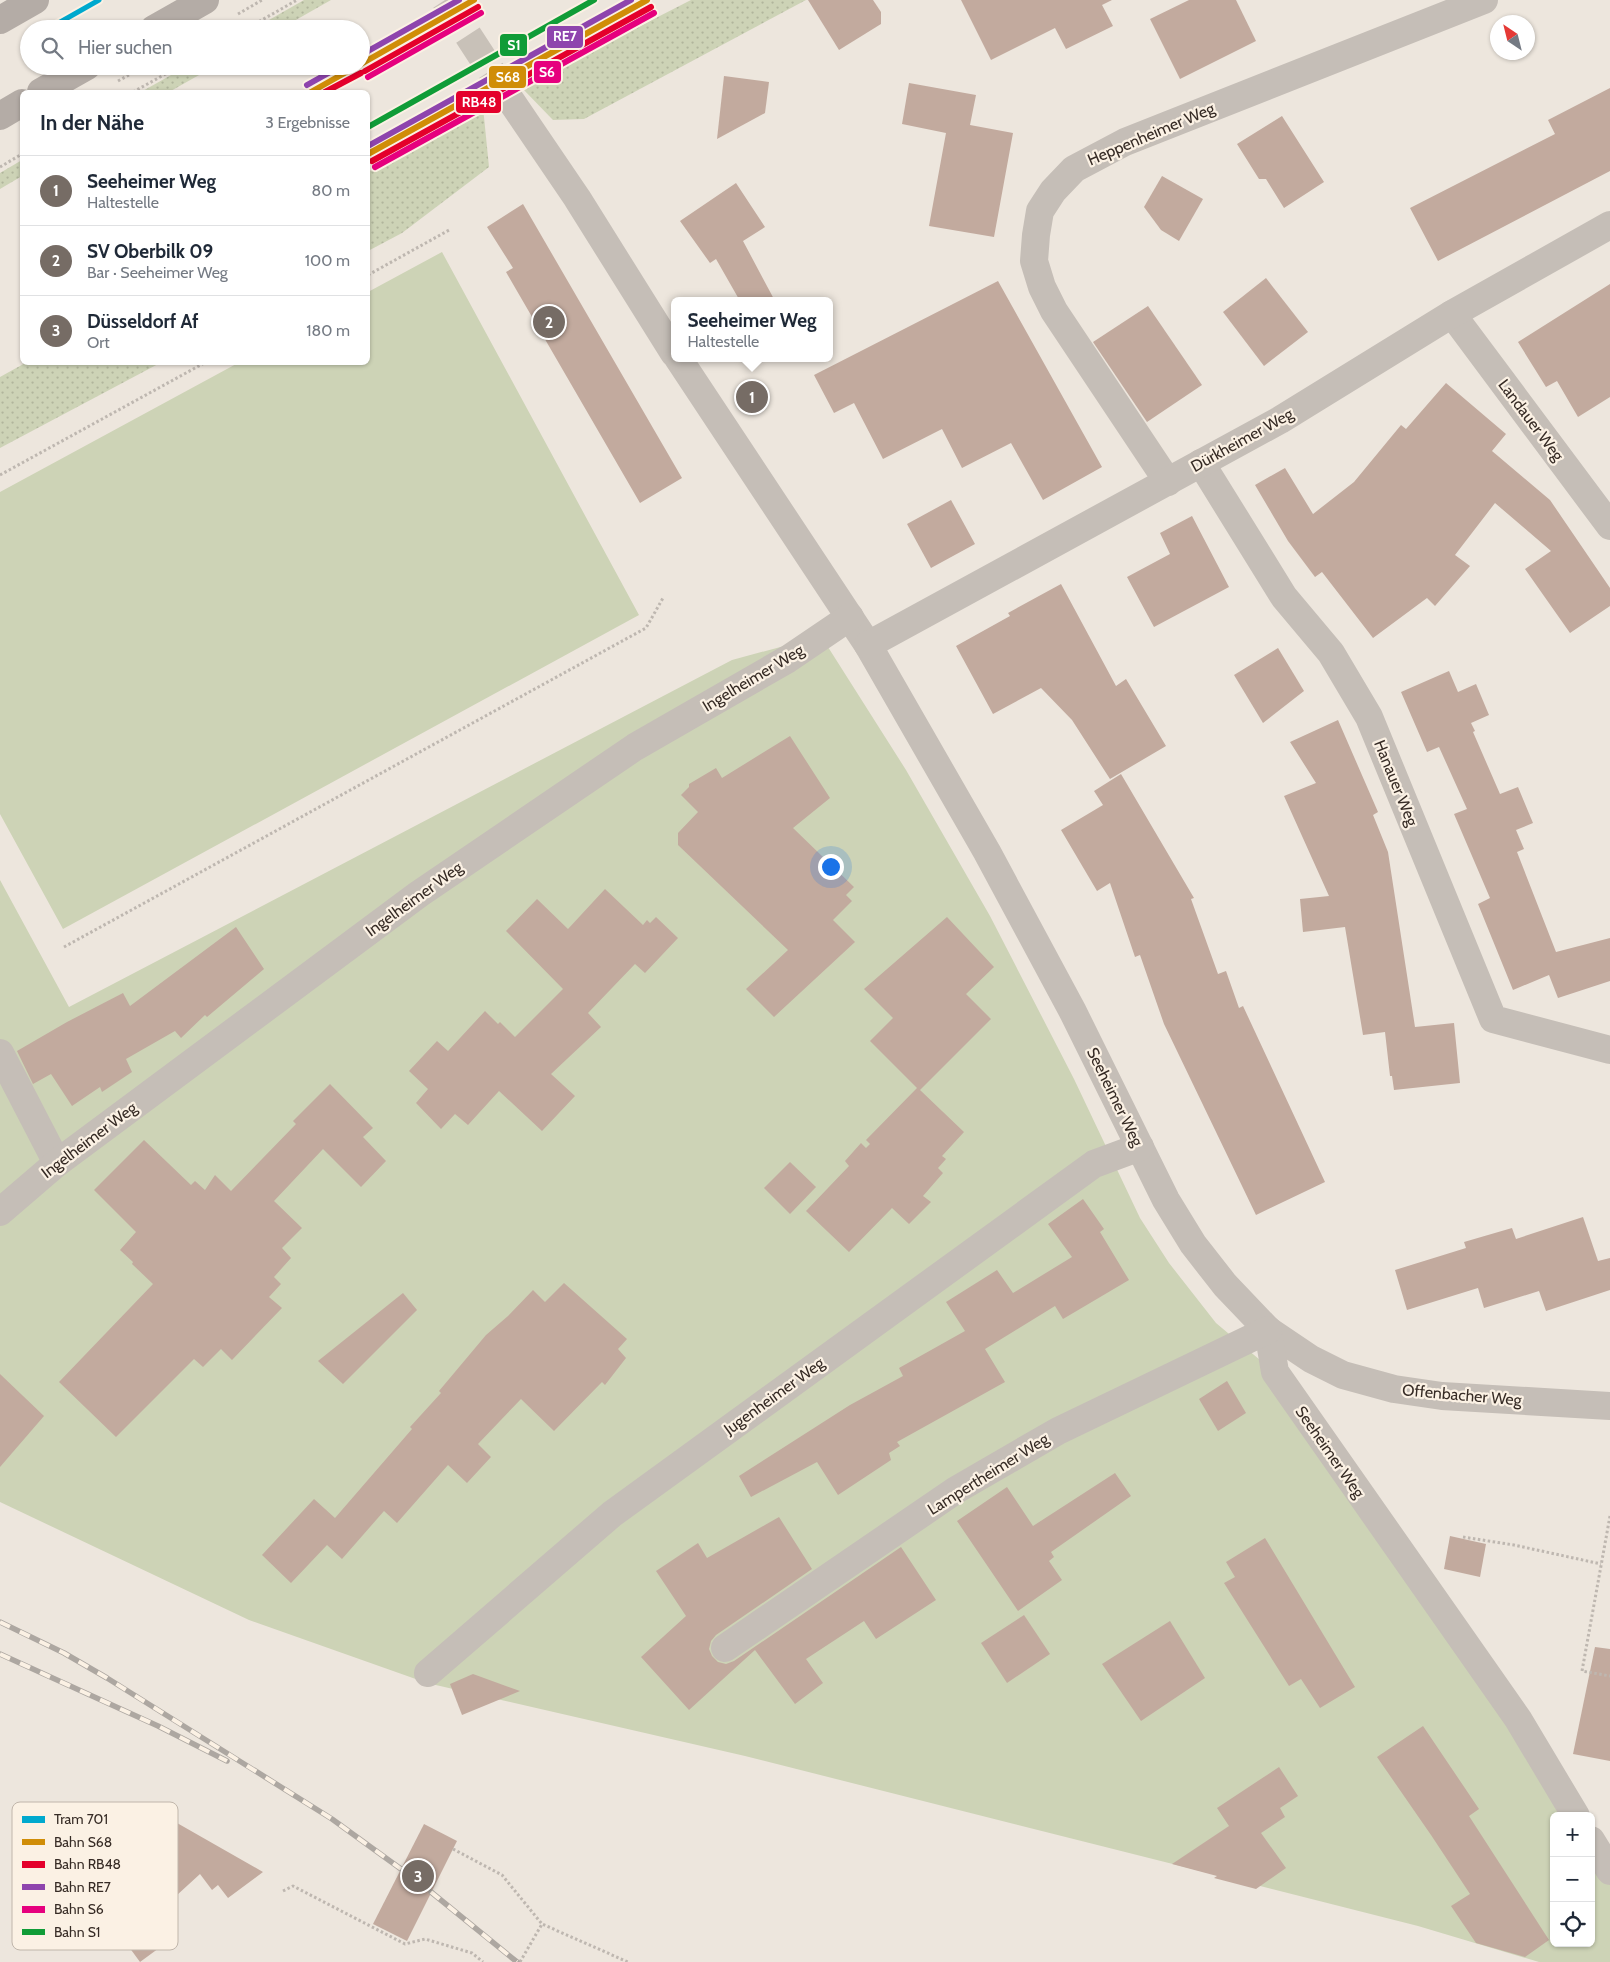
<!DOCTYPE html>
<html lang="de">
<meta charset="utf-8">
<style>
body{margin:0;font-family:Cabin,sans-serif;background:#f6f6f7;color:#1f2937}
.controls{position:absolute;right:15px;bottom:15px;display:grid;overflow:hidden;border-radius:8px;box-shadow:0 1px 4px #0004}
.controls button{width:45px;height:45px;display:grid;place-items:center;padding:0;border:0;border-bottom:1px solid #e0e1e3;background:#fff;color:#1f2937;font:25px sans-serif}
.compass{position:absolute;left:1490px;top:15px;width:45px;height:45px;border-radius:50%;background:#fff;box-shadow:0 1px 4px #0004;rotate:325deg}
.you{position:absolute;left:830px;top:866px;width:18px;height:18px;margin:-12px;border:4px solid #fff;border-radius:50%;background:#1a73e8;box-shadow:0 0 0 8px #1a73e833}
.badge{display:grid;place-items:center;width:32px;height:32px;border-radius:50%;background:#766c65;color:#fff;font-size:16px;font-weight:700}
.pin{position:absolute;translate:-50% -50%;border:2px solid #fff;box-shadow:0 1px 5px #0006}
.popup{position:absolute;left:671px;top:297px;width:162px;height:65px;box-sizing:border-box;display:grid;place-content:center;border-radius:8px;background:#fff;filter:drop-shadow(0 1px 4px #0005);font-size:16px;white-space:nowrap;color:#747a83}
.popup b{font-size:19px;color:#1f2937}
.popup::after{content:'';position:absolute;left:50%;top:100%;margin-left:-10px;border:10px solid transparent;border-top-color:#fff}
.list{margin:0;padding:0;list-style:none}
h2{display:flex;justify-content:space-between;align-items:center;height:65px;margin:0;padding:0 20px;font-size:21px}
h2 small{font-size:16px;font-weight:400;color:#747a83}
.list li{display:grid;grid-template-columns:32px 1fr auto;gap:15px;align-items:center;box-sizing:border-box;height:70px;padding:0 20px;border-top:1px solid #e0e1e3}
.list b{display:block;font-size:19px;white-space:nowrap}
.list p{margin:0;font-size:16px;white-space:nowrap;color:#747a83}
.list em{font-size:16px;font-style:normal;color:#747a83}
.icon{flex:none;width:28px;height:28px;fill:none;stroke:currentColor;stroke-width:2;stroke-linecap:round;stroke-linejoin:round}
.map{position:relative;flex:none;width:1610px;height:1962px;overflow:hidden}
.search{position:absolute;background:#fff;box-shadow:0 1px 4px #0004;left:20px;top:20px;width:350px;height:55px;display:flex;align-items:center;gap:12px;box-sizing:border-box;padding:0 18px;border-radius:28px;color:#747a83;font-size:19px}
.panel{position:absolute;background:#fff;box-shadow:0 1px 4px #0004;left:20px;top:90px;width:350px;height:275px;border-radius:8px}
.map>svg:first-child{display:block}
</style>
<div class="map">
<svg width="1610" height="1962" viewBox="0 0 1610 1962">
<defs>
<pattern id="grass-dots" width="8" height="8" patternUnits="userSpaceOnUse" patternTransform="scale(1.25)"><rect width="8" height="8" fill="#cdd3b6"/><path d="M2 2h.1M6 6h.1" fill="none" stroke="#b1b59c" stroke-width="1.8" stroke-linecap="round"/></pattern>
</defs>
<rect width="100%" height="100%" fill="#ede6dd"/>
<g fill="url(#grass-dots)">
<path d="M304 0H331L280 29H253Z"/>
<path d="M691 0H806L584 119 553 120 521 87Z"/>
<path d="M187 66H215L169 92H141Z"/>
<path d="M483 107 489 167 402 233 368 251V172Z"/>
<path d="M22 160V176L0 189V173Z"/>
<path d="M27 362H160V363L0 448V377Z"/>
</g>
<g fill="#cdd3b6">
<path d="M442 252 639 615 63 929 0 814V492L238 363 368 362V292Z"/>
<path d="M821 636 906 770 990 916 1074 1079 1140 1218 1169 1263 1216 1323 1260 1360 1575 1816H1554V1943H1591V1843L1610 1874V1962H1539L1418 1926 745 1756 427 1683 249 1620 0 1502V880L69 1007 732 660Z"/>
</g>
<g fill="#c2aa9e">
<path d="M808 0H873L881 12V24L839 50Z"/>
<path d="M961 0H1112L1102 5 1113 26 1066 49 1055 28 991 60Z"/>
<path d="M1189 0H1236L1256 41 1180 79 1150 19Z"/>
<path d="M724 76 769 82 765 113 717 139Z"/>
<path d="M909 83 976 95 970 125 1013 133 994 237 929 226 946 133 902 124Z"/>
<path d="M1610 88V171L1438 261 1410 208 1555 134 1548 120Z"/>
<path d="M1282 116 1324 182 1284 208 1266 179H1259L1237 144Z"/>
<path d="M1162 176 1203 199 1179 241 1161 230 1144 207Z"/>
<path d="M736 183 765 227 743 241 775 301H740L716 259 710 263 680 221Z"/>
<path d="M523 204 682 478 640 503 506 272 513 268 487 227Z"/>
<path d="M1266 278 1308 332 1264 366 1223 312Z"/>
<path d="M998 281 1102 467 1043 500 1011 443 962 468 942 429 883 459 854 403 834 413 814 375Z"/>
<path d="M1610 284V397L1578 417 1557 381 1546 387 1518 342Z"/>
<path d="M1148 306 1202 385 1147 422 1093 342Z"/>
<path d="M1446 383 1506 434 1492 451 1550 500 1610 588V606L1570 633 1525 569 1551 551 1495 503 1455 555 1470 566 1435 606 1427 598 1373 638 1322 572 1315 577 1288 541 1255 485 1285 468 1313 514 1354 482 1401 425 1406 429Z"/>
<path d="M951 500 975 544 931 568 907 524Z"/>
<path d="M1192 516 1229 587 1154 627 1127 577 1170 554 1160 533Z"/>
<path d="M1061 584 1116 686 1126 679 1166 746 1110 779 1072 720 1041 688 993 714 956 646 1010 616 1008 613Z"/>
<path d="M1278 648 1304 691 1263 723 1234 675Z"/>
<path d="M1449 671 1458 692 1476 684 1489 715 1471 723 1475 731 1473 732 1500 794 1518 787 1533 823 1516 830 1524 849 1517 852 1556 952 1610 938V981L1558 998 1549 975 1513 990 1478 904 1490 898 1454 814 1467 809 1439 747 1427 752 1401 692Z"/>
<path d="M1338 720 1378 812 1373 815 1388 852 1415 1027 1454 1023 1460 1083 1394 1090 1392 1076H1390L1385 1032 1363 1035 1345 927 1303 932 1300 899 1329 896 1284 796 1316 783 1290 742Z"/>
<path d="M790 736 830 798 793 828 854 887 846 895 852 901 833 920 855 942 774 1017 746 989 788 950 678 845V833L698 812 681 795 689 787V784L716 768 722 778Z"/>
<path d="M1121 774 1194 898 1191 899 1218 974 1226 971 1239 1008 1243 1006 1325 1182 1256 1215 1164 1024 1140 955 1135 957 1110 883 1097 891 1061 830 1103 805 1094 791Z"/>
<path d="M605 889 643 925 647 920 650 923 656 917 678 938 645 973 635 964 588 1013 601 1027 551 1074 575 1096 542 1131 499 1091 468 1125 455 1114 441 1129 416 1103 428 1089 409 1071 437 1041 448 1051 485 1011 498 1024 500 1022 515 1037 563 989 506 931 537 899 568 929Z"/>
<path d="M947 917 994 967 966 994 991 1019 920 1090 964 1132 942 1156 946 1159 938 1168 943 1173 923 1196 931 1202 909 1224 892 1208 849 1252 806 1211 849 1166 845 1161 861 1143 866 1148 870 1144 866 1140 917 1088 870 1041 893 1018 864 989Z"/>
<path d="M236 927 264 969 207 1017 205 1015 181 1038 175 1031 126 1059 132 1072 102 1092 100 1087 72 1106 51 1074 33 1084 17 1051 67 1022 123 993 130 1006Z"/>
<path d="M330 1084 373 1128 363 1137 386 1161 361 1187 323 1149 274 1201 302 1228 282 1248 291 1258 274 1277 281 1284 269 1297 282 1308 232 1360 221 1349 203 1367 194 1359 116 1437 59 1382 153 1284 132 1264 133 1262 120 1250 136 1232 94 1190 144 1140 191 1185 195 1181 205 1190 215 1175 231 1191 296 1124 293 1121Z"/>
<path d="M790 1162 816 1187 790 1214 764 1188Z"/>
<path d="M1083 1199 1104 1229 1100 1232 1129 1280 1063 1319 1055 1306 985 1349 1005 1382 897 1442 900 1446 889 1453 891 1460 838 1495 817 1462 751 1497 739 1476 850 1405 903 1376 899 1368 965 1331 946 1302 997 1270 1013 1293 1072 1257 1048 1224Z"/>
<path d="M1583 1217 1598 1261 1610 1258V1290L1546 1311 1539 1291 1484 1308 1478 1288 1407 1310 1395 1270 1466 1248 1464 1242 1512 1228 1516 1239Z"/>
<path d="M564 1283 627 1339 618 1349 626 1358 605 1385 602 1382 554 1431 521 1399 478 1444 491 1457 467 1483 448 1465 397 1523 384 1511 342 1559 327 1545 291 1583 262 1555 314 1499 335 1518 412 1429 410 1427 441 1393 439 1391 486 1335 508 1316 533 1290 545 1302Z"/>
<path d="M403 1293 417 1310 343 1384 318 1361Z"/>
<path d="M0 1374 44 1416 0 1467Z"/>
<path d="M1227 1381 1246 1413 1218 1431 1199 1399Z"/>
<path d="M1115 1473 1131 1496 1051 1552 1054 1557 1049 1561 1062 1580 1018 1611 957 1521 1007 1487 1033 1526Z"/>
<path d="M779 1517 812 1569 716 1635 711 1641 709 1649 712 1656 718 1662 726 1664 734 1661 901 1547 936 1600 876 1639 864 1621 806 1659 823 1683 795 1704 755 1650 689 1710 641 1657 686 1616 656 1571 698 1543 707 1558Z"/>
<path d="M1450 1536 1486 1544 1480 1577 1444 1569Z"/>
<path d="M1265 1538 1355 1687 1320 1708 1301 1679 1289 1686 1224 1583 1235 1577 1226 1562Z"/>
<path d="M1024 1615 1050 1654 1007 1683 981 1643Z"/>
<path d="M1170 1621 1205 1678 1141 1721 1102 1664Z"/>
<path d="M1595 1647 1610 1649V1761L1573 1754Z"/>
<path d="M473 1674 520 1691 462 1715 450 1684Z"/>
<path d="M1423 1726 1479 1809 1469 1816 1549 1940 1525 1957 1476 1943 1451 1906 1470 1894 1431 1835 1377 1757Z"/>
<path d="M1279 1767 1298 1796 1280 1808 1285 1817 1261 1833 1286 1868 1256 1889 1214 1878 1217 1876 1172 1864 1229 1826 1217 1808Z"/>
<path d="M149 1807 263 1872 228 1898 218 1885 212 1890 200 1874 153 1917 170 1940 140 1962 99 1906 172 1853 170 1850 177 1844Z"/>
<path d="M424 1824 457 1841 407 1941 373 1924Z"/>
</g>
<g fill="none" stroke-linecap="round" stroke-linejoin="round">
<path stroke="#c8c1b8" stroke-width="28" stroke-dasharray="28 14" stroke-linecap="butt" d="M445 0 503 89"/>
<g stroke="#beb7b0" stroke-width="3" stroke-dasharray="2.5 2.5" stroke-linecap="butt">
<path d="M238 14 262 0"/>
<path d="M246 29 297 0"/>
<path d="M118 81 145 66"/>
<path d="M133 92 180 66"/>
<path d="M0 167 22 154"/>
<path d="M368 275 451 229"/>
<path d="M0 475 206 362"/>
<path d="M64 947 646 628 663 598"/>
<path d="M1610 1516 1582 1671 1610 1676"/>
<path d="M1463 1537 1514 1545 1601 1564"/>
<path d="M453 1849 502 1875 542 1924"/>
<path d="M283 1891 293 1886 405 1944 425 1939 472 1953 483 1962"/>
<path d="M520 1962 542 1924 628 1962"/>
</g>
<g stroke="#c5beb7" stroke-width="28">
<path d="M503 89 577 198 674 353"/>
<path d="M1452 314 1610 526"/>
<path d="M678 358 868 645 987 852 1073 1012 1166 1200 1193 1244 1225 1285 1268 1330 1311 1359 1343 1375 1394 1389 1442 1396 1610 1406"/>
<path d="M1201 463 1284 597 1331 653 1369 717 1493 1019 1610 1050"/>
<path d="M1168 482 1054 311 1042 287 1034 261 1036 235 1040 211 1053 191 1074 169 1125 142 1484 0"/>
<path d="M868 645 1280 420 1452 314 1610 225"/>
<path d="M0 1053 57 1163"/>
<path d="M0 1212 57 1163 419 894 635 747 788 659 850 617"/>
<path d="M1268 1330 1275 1372 1518 1719 1576 1816"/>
<path d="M725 1648 956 1490 1058 1431 1268 1330"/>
<path d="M428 1673 612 1514 1094 1164 1140 1147"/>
<path d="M1591 1840 1610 1871"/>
</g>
<g stroke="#b4aca6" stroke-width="28">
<path d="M0 20 35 0"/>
<path d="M154 29 205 0"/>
<path d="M41 92 87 66"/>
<path d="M0 116 22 103"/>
</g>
<defs>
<g id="rail">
<path d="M0 1622 64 1653 107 1678 332 1819 401 1869"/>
<path d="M0 1654 158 1726 227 1761"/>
<path d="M431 1892 517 1962"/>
</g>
</defs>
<use href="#rail" stroke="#ada7a1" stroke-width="5.5"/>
<use href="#rail" stroke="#fbf1e4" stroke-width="4" stroke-dasharray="11" stroke-linecap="butt"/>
<defs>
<g id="rail-1">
<path d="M361 64 474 0"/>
<path d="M311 92 357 66"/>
<path d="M368 154 647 0"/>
</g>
<g id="rail-2">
<path d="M365 71 478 7"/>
<path d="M325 92 361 73"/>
<path d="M372 161 651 7"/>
</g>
<g id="rail-3">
<path d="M361 55 459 0"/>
<path d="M307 85 341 66"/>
<path d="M368 146 631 0"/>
</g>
<g id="rail-4">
<path d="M368 77 481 13"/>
<path d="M375 167 654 13"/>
</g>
<path id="rail-5" d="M368 127 594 0"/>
</defs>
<use href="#rail-1" stroke="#fbf1e4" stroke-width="10"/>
<use href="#rail-2" stroke="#fbf1e4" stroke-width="10"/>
<use href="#rail-3" stroke="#fbf1e4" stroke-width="10"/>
<use href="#rail-4" stroke="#fbf1e4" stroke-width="10"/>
<use href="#rail-5" stroke="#fbf1e4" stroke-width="10"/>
<use href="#rail-1" stroke="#d08d07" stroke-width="6"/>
<use href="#rail-2" stroke="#e4002b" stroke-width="6"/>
<use href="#rail-3" stroke="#8e44ad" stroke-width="6"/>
<use href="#rail-4" stroke="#e6007e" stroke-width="6"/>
<use href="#rail-5" stroke="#109c37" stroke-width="6"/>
<defs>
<path id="tram-1" d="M48 29 99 0"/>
</defs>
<use href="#tram-1" stroke="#fbf1e4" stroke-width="9"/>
<use href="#tram-1" stroke="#00a9ce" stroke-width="5"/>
</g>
<g text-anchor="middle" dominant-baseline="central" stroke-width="4.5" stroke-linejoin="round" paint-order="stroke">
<g font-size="16" fill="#362b25" stroke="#fbf1e4">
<text transform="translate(1151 134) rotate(-23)">Heppenheimer Weg</text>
<text transform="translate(1531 420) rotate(53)">Landauer Weg</text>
<text transform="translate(1242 440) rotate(-29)">Dürkheimer Weg</text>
<text transform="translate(753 678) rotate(-31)">Ingelheimer Weg</text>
<text transform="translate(1396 783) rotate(68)">Hanauer Weg</text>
<text transform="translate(414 899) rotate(-36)">Ingelheimer Weg</text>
<text transform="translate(1115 1097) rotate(64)">Seeheimer Weg</text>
<text transform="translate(89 1140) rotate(-37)">Ingelheimer Weg</text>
<text transform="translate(1462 1395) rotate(5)">Offenbacher Weg</text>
<text transform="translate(774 1396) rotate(-36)">Jugenheimer Weg</text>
<text transform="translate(1330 1452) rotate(55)">Seeheimer Weg</text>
<text transform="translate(988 1474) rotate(-32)">Lampertheimer Weg</text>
</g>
</g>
<rect x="12" y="1802" width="166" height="148" rx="8" fill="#fbf1e4" stroke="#c0b6ab" stroke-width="1"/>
<rect x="22" y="1816" width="23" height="7" fill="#00a9ce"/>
<rect x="22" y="1839" width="23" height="6" fill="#d08d07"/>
<rect x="22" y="1861" width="23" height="7" fill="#e4002b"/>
<rect x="22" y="1884" width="23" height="6" fill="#8e44ad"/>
<rect x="22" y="1906" width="23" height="7" fill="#e6007e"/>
<rect x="22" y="1929" width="23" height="6" fill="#109c37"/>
<g font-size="14" fill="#362b25">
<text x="54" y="1824">Tram 701</text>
<text x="54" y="1847">Bahn S68</text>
<text x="54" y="1869">Bahn RB48</text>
<text x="54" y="1892">Bahn RE7</text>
<text x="54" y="1914">Bahn S6</text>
<text x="54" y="1937">Bahn S1</text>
</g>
<g stroke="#fbf1e4" stroke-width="2">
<rect x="546" y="25" width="38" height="24" rx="5" fill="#8e44ad"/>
<rect x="499" y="33" width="29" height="24" rx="5" fill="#109c37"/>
<rect x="533" y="60" width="29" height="24" rx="5" fill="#e6007e"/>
<rect x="488" y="65" width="39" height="24" rx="5" fill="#d08d07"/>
<rect x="455" y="90" width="47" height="24" rx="5" fill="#e4002b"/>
</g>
<g font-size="14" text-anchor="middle" font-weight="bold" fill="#fff">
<text x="565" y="41">RE7</text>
<text x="514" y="50">S1</text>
<text x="547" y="77">S6</text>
<text x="508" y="82">S68</text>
<text x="479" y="107">RB48</text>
</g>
</svg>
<div class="controls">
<button>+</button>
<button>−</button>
<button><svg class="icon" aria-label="locate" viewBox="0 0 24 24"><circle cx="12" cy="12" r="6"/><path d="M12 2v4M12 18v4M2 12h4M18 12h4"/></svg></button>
</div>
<svg class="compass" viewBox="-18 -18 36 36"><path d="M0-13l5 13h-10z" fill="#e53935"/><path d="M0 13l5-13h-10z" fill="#747a83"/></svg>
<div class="you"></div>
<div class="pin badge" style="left:752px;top:397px">1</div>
<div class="popup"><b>Seeheimer Weg</b>Haltestelle</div>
<div class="pin badge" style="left:549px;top:322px">2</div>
<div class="pin badge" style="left:418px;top:1876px">3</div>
<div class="search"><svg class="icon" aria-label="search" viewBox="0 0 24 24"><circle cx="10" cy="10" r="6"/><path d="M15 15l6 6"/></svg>Hier suchen</div>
<section class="panel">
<h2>In der Nähe<small>3 Ergebnisse</small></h2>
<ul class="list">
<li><span class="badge">1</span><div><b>Seeheimer Weg</b><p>Haltestelle</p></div><em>80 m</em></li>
<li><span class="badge">2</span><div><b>SV Oberbilk 09</b><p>Bar · Seeheimer Weg</p></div><em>100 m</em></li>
<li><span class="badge">3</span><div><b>Düsseldorf Af</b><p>Ort</p></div><em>180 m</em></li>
</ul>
</section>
</div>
